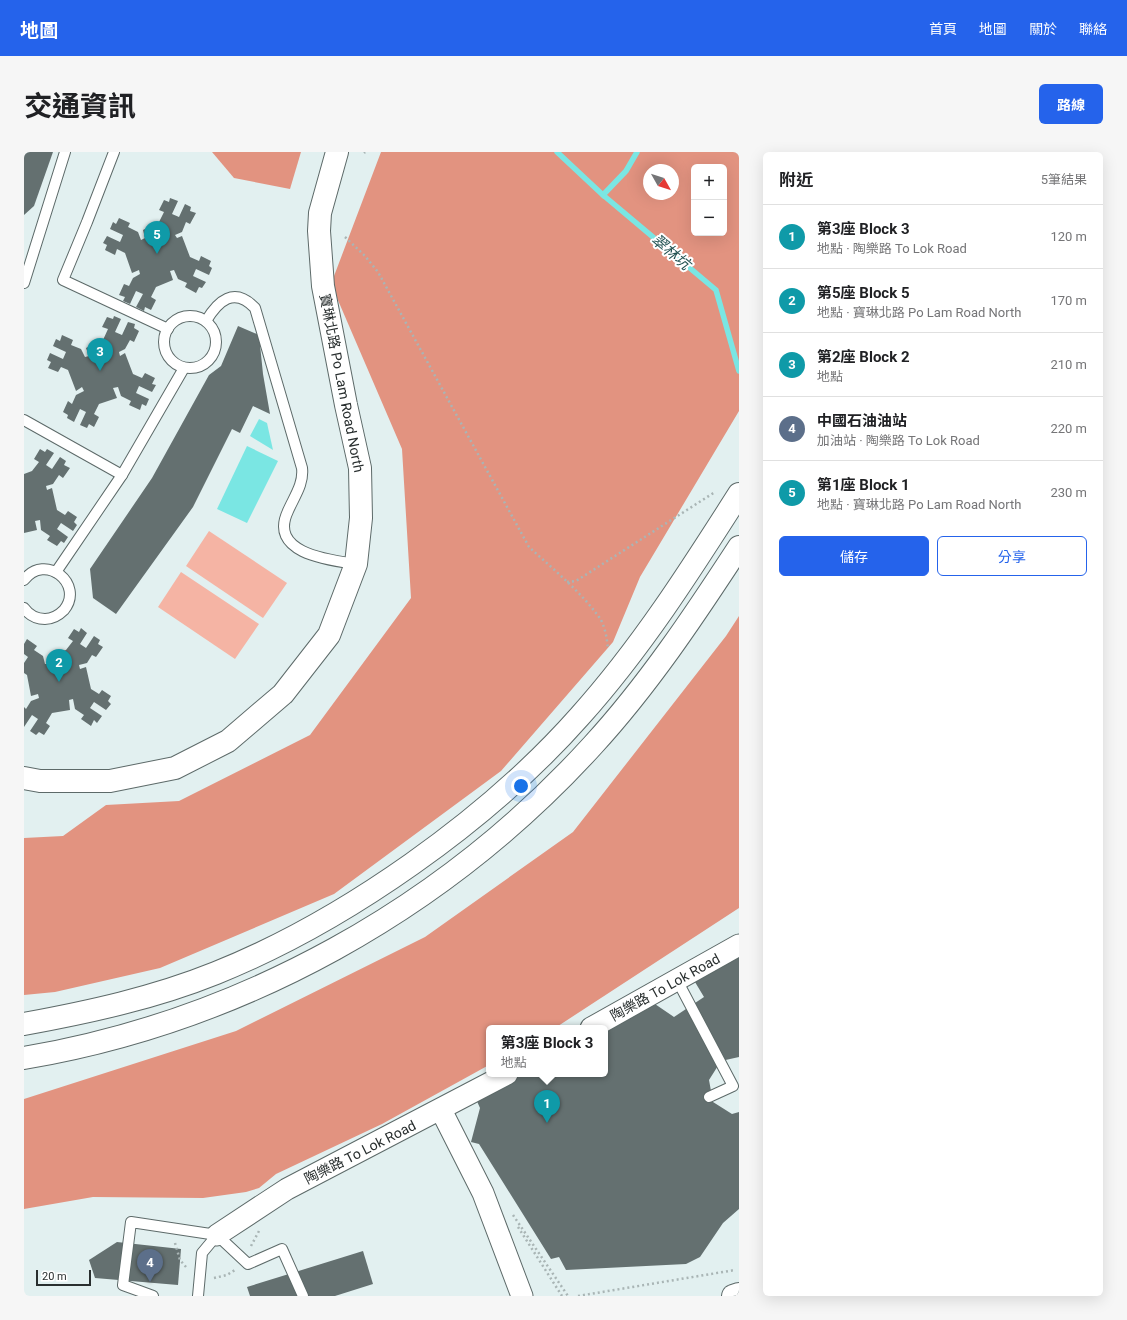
<!DOCTYPE html>
<html lang="zh-TW">
<meta charset="utf-8">
<style>
body{margin:0;font-family:Roboto,"Noto Sans TC",sans-serif;background:#f6f6f6;color:#202124}
.controls{position:absolute;right:12px;top:12px;display:grid;overflow:hidden;border-radius:6px;box-shadow:0 4px 16px #0002}
.controls button{width:36px;height:36px;display:grid;place-items:center;padding:0;border:0;border-bottom:1px solid #e0e0e0;background:#fff;color:#202124;font:20px sans-serif}
.compass{position:absolute;left:619px;top:12px;width:36px;height:36px;border-radius:50%;background:#fff;box-shadow:0 4px 16px #0002;rotate:129deg}
.scale{position:absolute;left:12px;bottom:10px;width:55px;box-sizing:border-box;padding-left:4px;border:2px solid #292f2f;border-top:0;font-size:11px;line-height:14px;white-space:nowrap;color:#292f2f;-webkit-text-stroke:3px #fff;paint-order:stroke}
.you{position:absolute;left:497px;top:634px;width:14px;height:14px;margin:-10px;border:3px solid #fff;border-radius:50%;background:#1a73e8;box-shadow:0 0 0 6px #1a73e833}
.badge{display:grid;place-items:center;width:26px;height:26px;border-radius:50%;background:#2563eb;color:#fff;font-size:13px;font-weight:700}
.pin{position:absolute;translate:-50% -33px;filter:drop-shadow(0 1px 2px #0008)}
.pin::after{content:'';position:absolute;top:21px;width:14px;height:12px;background:inherit;clip-path:polygon(0 0,100% 0,50% 100%)}
.popup{position:absolute;left:462px;top:873px;width:122px;height:52px;box-sizing:border-box;display:grid;place-content:center;border-radius:6px;background:#fff;filter:drop-shadow(0 1px 3px #0005);font-size:13px;white-space:nowrap;color:#757577}
.popup b{font-size:15px;color:#202124}
.popup::after{content:'';position:absolute;left:50%;top:100%;margin-left:-8px;border:8px solid transparent;border-top-color:#fff}
.list{margin:0;padding:0;list-style:none}
h2{display:flex;justify-content:space-between;align-items:center;height:52px;margin:0;padding:0 16px;font-size:17px}
h2 small{font-size:13px;font-weight:400;color:#757577}
.list li{display:grid;grid-template-columns:26px 1fr auto;gap:12px;align-items:center;box-sizing:border-box;height:64px;padding:0 16px;border-top:1px solid #e0e0e0}
.list b{display:block;font-size:15px;white-space:nowrap}
.list p{margin:0;font-size:13px;white-space:nowrap;color:#757577}
.list em{font-size:13px;font-style:normal;color:#757577}
.actions{display:flex;gap:8px;padding:12px 16px}
.actions a{flex:1;padding:9px 0;border:1px solid #2563eb;border-radius:6px;text-align:center;font-size:14px;color:#2563eb}
.actions .main{background:#2563eb;color:#fff}
.map{position:relative;flex:none;width:715px;height:1144px;overflow:hidden;border-radius:6px}
header{display:flex;align-items:center;gap:24px;box-sizing:border-box;height:56px;padding:0 20px;background:#2563eb;color:#fff}
header strong{font-size:19px}
nav{display:flex;gap:22px;margin-inline-start:auto;font-size:14px}
.intro{display:flex;align-items:center;justify-content:space-between;box-sizing:border-box;height:96px;padding:0 24px}
h1{margin:0;font-size:28px}
.button{padding:10px 18px;border-radius:6px;background:#2563eb;color:#fff;font-size:14px;font-weight:700}
main{display:flex;gap:24px;padding:0 24px}
aside{flex:1;background:#fff;border-radius:6px;box-shadow:0 4px 16px #0002}
.map>svg:first-child{display:block}
</style>
<header>
<strong>地圖</strong>
<nav><a>首頁</a><a>地圖</a><a>關於</a><a>聯絡</a></nav>
</header>
<div class="intro"><h1>交通資訊</h1><a class="button">路線</a></div>
<main>
<div class="map">
<svg width="715" height="1144" viewBox="0 0 715 1144">
<rect width="100%" height="100%" fill="#e2f0f0"/>
<g fill="#f5b4a4">
<path d="M185 379 263 431 239 466 162 414Z"/>
<path d="M157 420 235 472 211 507 134 455Z"/>
</g>
<g fill="#e29380" fill-rule="evenodd">
<path d="M188 0H277L266 37 210 26Z"/>
<path d="M357 0H715V259L616 425 589 490 477 619 310 742 136 816 31 840 0 843V686L39 684 82 653 155 649 286 583 387 446 378 297 307 132ZM670 15H700V81H670ZM625 18H649V42H625Z"/>
<path d="M715 464V756L531 876H465V913L358 972 252 1022 235 1036 222 1040 179 1046 69 1045 0 1057V947L212 879 401 785 549 680 702 484Z"/>
</g>
<g fill="#7ae6e3">
<path d="M235 267 243 271 249 298 226 284Z"/>
<path d="M223 294 254 309 223 371 193 357Z"/>
</g>
<g fill="none" stroke-linecap="round" stroke-linejoin="round">
<g stroke="#7ae6e3" stroke-width="5.5">
<path d="M533 0 580 44"/>
<path d="M613 0 602 19 579 43 692 138 715 219"/>
</g>
</g>
<g fill="#647070">
<path d="M0 0H29L10 54 0 63Z"/>
<path d="M146 46 154 49 148 62 155 65 161 52 167 55 166 59 172 61 166 72 162 70 158 80 151 83 153 86 158 84 166 105 175 109 177 104 187 109 185 114 188 116 185 123 172 117 169 124 182 130 178 136 175 135 172 141 161 135 163 131 154 127 150 118 146 119 149 128 132 135 127 145 132 148 127 158 121 155 120 159 112 155 119 142 112 139 106 152 99 149 101 145 95 143 100 132 105 134 109 126 116 122 115 118 108 121 101 101 93 97 91 103 81 98 83 93 79 91 83 84 96 90 99 83 86 77 89 70 92 72 95 66 106 71 104 75 114 80 117 88 121 86 119 78 135 70 140 60 135 58 140 48 145 50Z"/>
<path d="M90 164 97 167 91 180 98 183 104 170 111 172 110 176 115 179 110 190 106 188 101 197 95 200 96 204 101 201 109 222 118 226 121 221 131 226 128 232 132 233 128 240 115 234 112 241 125 247 122 254 118 252 116 258 105 253 107 249 97 244 94 235 89 236 93 246 75 252 70 262 75 265 70 275 65 272 63 276 56 273 62 260 56 257 50 270 43 266 44 263 39 260 44 249 48 252 52 243 60 239 58 235 52 239 44 218 37 215 34 220 24 216 27 210 23 208 26 201 39 207 42 200 29 194 32 187 36 189 38 183 49 188 47 193 57 197 61 205 65 204 62 196 79 188 84 177 78 175 83 165 89 167Z"/>
<path d="M214 174 235 183 239 222 246 262 229 254 216 281 208 277 169 355 92 462 69 446 66 417 128 326 185 223 197 214Z"/>
<path d="M16 297 21 300 23 297 30 301 22 313 28 317 36 305 42 309 40 313 46 316 39 326 35 323 29 332 22 334 23 338 28 336 33 358 41 363 44 359 53 365 50 370 53 373 49 379 37 371 33 377 44 385 40 391 37 389 33 394 23 388 26 384 17 378 16 368 11 369 13 378 0 381V322L8 319 15 310 10 307Z"/>
<path d="M57 476 63 481 56 492 62 496 70 484 76 488 74 492 79 495 72 505 68 503 63 511 55 513 56 517 62 515 67 537 75 542 78 538 87 544 84 549 87 552 82 558 70 550 66 556 78 564 73 571 70 568 67 574 57 567 60 563 51 557 49 547 45 548 46 558 28 561 22 571 26 574 20 583 15 580 12 583 6 579 14 567 8 563 0 575V555L2 557 7 549 15 546 14 542 7 544 3 523 0 521V511L4 505 0 502V492L3 487 13 494 10 498 19 504 21 512H26L24 504 42 498 49 489 44 486 50 477 55 480Z"/>
<path d="M715 799V905L697 909 685 928 689 950 708 962 715 960V1057L699 1071 676 1105 662 1112 542 1118 535 1105 527 1107 455 992 447 990 456 956 452 947 498 922H581V876L628 850 650 865 680 845 668 825Z"/>
<path d="M93 1090 157 1097 154 1133 71 1126 65 1108Z"/>
<path d="M339 1099 349 1132 311 1144H226L223 1135Z"/>
</g>
<g fill="none" stroke-linecap="round" stroke-linejoin="round">
<defs>
<g id="service">
<path d="M90 0 63 70 39 128 144 177"/>
<path d="M0 131 41 0"/>
<circle cx="166" cy="190" r="26"/>
<path d="M182 169C194 149 210 134 231 156L278 316C280 332 270 345 264 359 244 401 304 408 332 412"/>
<path d="M0 268 98 323"/>
<path d="M32 420 98 323 160 216"/>
<path d="M0 428C21 400 61 432 40 458 35 463 29 467 21 467 13 467 5 463 0 456"/>
<path d="M653 828 709 934 685 945"/>
<path d="M129 1144 99 1133 107 1070 193 1083 224 1112 258 1097 279 1144"/>
<path d="M174 1144 178 1101 193 1083"/>
</g>
<g id="minor">
<path d="M567 876 715 793"/>
<path d="M417 958 459 1041 498 1144"/>
<path d="M193 1083 263 1037 483 922"/>
</g>
<g id="primary">
<path d="M0 626 16 629H86L151 616 204 589 259 542 305 483 332 412 337 366 336 316 322 253 299 134 295 79 296 61 313 0"/>
<path d="M709 1144 715 1142"/>
</g>
<g id="trunk">
<path d="M0 872C65 860 130 846 192 821 321 769 464 668 556 564 617 496 666 419 715 342"/>
<path d="M0 906C218 869 420 757 569 593 624 533 670 464 715 395"/>
</g>
</defs>
<use href="#service" stroke="#5d6a69" stroke-width="12"/>
<use href="#minor" stroke="#5d6a69" stroke-width="23"/>
<use href="#primary" stroke="#5d6a69" stroke-width="24"/>
<use href="#trunk" stroke="#5d6a69" stroke-width="24"/>
<g stroke="#a9b5b5" stroke-width="2.5" stroke-dasharray="2 3" stroke-linecap="butt">
<path d="M340 1 341 0"/>
<path d="M321 85 341 104 354 120 505 395C529 417 556 439 575 465 581 473 583 487 584 497"/>
<path d="M543 430 552 429 691 340"/>
<path d="M489 1063 544 1144"/>
<path d="M494 1075 538 1144"/>
<path d="M151 1091 156 1108 162 1115"/>
<path d="M227 1094 235 1079"/>
<path d="M190 1126 203 1123 211 1118"/>
<path d="M554 1144 711 1118"/>
</g>
<use href="#service" stroke="#fff" stroke-width="10"/>
<use href="#minor" stroke="#fff" stroke-width="21"/>
<use href="#primary" stroke="#fff" stroke-width="22"/>
<use href="#trunk" stroke="#fff" stroke-width="22"/>
</g>
<g text-anchor="middle" dominant-baseline="central" stroke-width="4" stroke-linejoin="round" paint-order="stroke">
<g font-size="14" fill="#292f2f" stroke="#fff">
<text transform="translate(318 231) rotate(79)">寶琳北路 Po Lam Road North</text>
<text transform="translate(641 835) rotate(-29)">陶樂路 To Lok Road</text>
<text transform="translate(336 1000) rotate(-27)">陶樂路 To Lok Road</text>
</g>
<g font-size="15" font-style="italic" fill="#225251" stroke="#fff">
<text transform="translate(647 100) rotate(40)">翠林坑</text>
</g>
</g>
</svg>
<div class="controls">
<button>+</button>
<button>−</button>
</div>
<svg class="compass" viewBox="-18 -18 36 36"><path d="M0-13l5 13h-10z" fill="#e53935"/><path d="M0 13l5-13h-10z" fill="#757577"/></svg>
<div class="scale">20 m</div>
<div class="you"></div>
<div class="pin badge" style="left:523px;top:971px;background:#0f9aa8">1</div>
<div class="popup"><b>第3座 Block 3</b>地點</div>
<div class="pin badge" style="left:35px;top:530px;background:#0f9aa8">2</div>
<div class="pin badge" style="left:76px;top:219px;background:#0f9aa8">3</div>
<div class="pin badge" style="left:126px;top:1130px;background:#5c6f8a">4</div>
<div class="pin badge" style="left:133px;top:102px;background:#0f9aa8">5</div>
</div>
<aside>
<h2>附近<small>5筆結果</small></h2>
<ul class="list">
<li><span class="badge" style="background:#0f9aa8">1</span><div><b>第3座 Block 3</b><p>地點 · 陶樂路 To Lok Road</p></div><em>120 m</em></li>
<li><span class="badge" style="background:#0f9aa8">2</span><div><b>第5座 Block 5</b><p>地點 · 寶琳北路 Po Lam Road North</p></div><em>170 m</em></li>
<li><span class="badge" style="background:#0f9aa8">3</span><div><b>第2座 Block 2</b><p>地點</p></div><em>210 m</em></li>
<li><span class="badge" style="background:#5c6f8a">4</span><div><b>中國石油油站</b><p>加油站 · 陶樂路 To Lok Road</p></div><em>220 m</em></li>
<li><span class="badge" style="background:#0f9aa8">5</span><div><b>第1座 Block 1</b><p>地點 · 寶琳北路 Po Lam Road North</p></div><em>230 m</em></li>
</ul>
<div class="actions"><a class="main">儲存</a><a>分享</a></div>
</aside>
</main>
